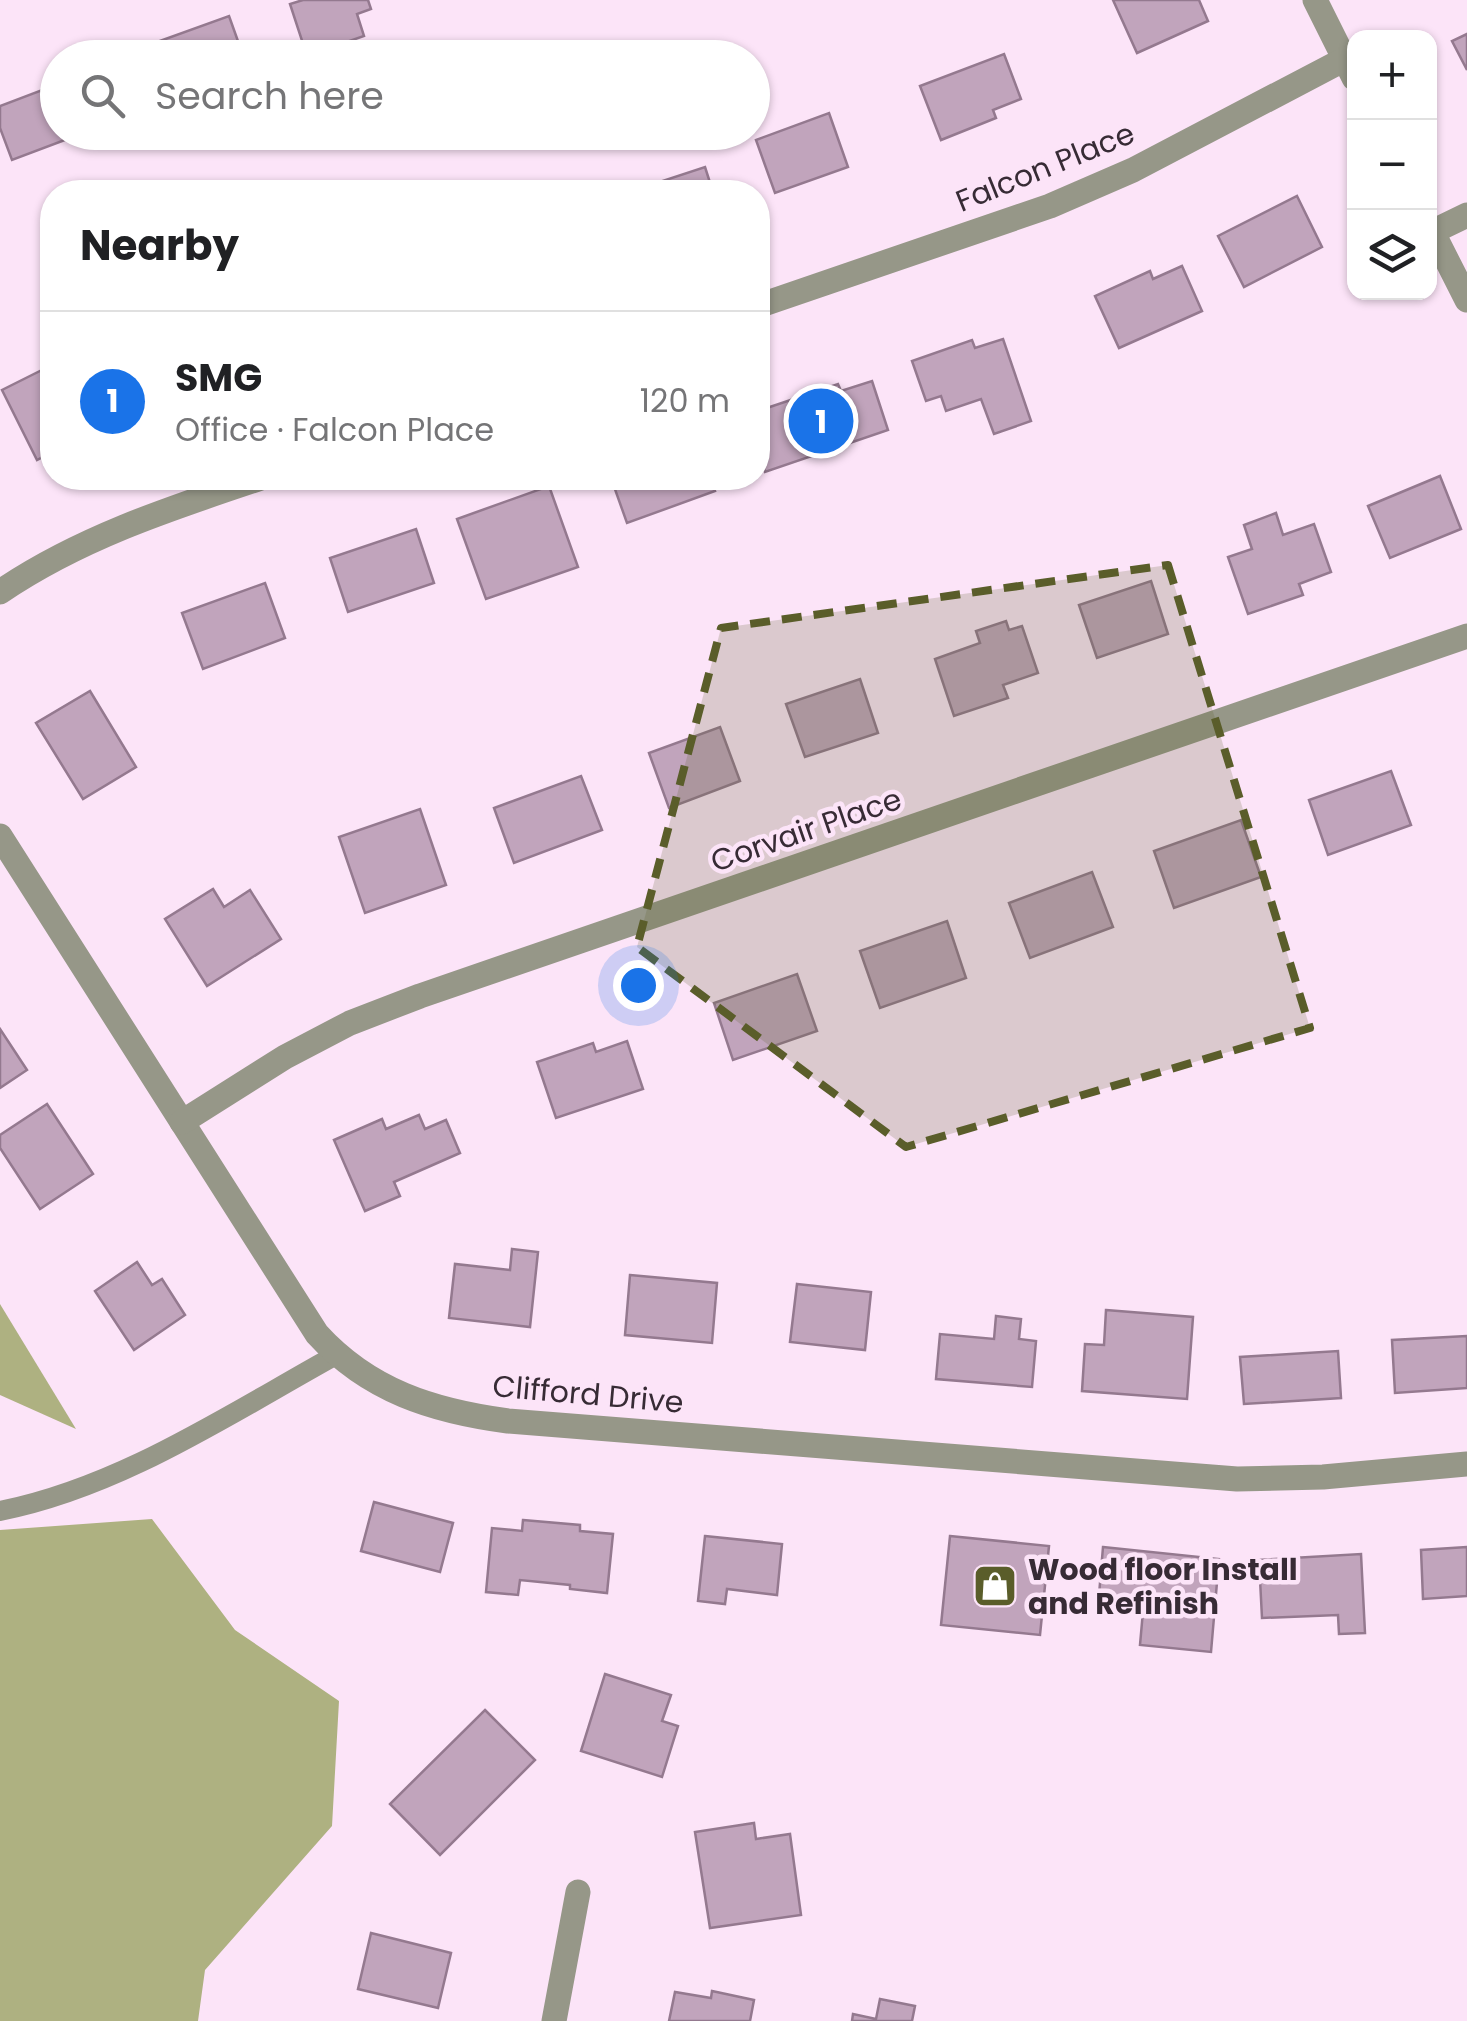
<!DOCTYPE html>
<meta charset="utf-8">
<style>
body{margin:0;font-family:Poppins,sans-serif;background:#f6f6f6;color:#202124}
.controls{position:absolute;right:30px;top:30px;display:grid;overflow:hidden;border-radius:20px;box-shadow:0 2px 8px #0004}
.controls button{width:90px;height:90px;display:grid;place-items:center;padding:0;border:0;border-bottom:2px solid #e0e0e0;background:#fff;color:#202124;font:50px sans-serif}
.you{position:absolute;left:638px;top:985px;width:35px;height:35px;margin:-25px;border:8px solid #fff;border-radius:50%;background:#1a73e8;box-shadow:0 0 0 15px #1a73e833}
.badge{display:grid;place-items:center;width:65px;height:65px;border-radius:50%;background:#1a73e8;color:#fff;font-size:32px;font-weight:700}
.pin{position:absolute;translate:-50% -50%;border:5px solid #fff;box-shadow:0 2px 10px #0006}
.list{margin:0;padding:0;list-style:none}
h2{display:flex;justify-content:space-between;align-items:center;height:130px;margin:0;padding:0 40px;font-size:42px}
h2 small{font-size:32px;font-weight:400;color:#757577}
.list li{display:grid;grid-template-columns:65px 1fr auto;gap:30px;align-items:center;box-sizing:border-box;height:180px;padding:0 40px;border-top:2px solid #e0e0e0}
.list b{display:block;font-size:38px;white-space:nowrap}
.list p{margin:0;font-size:32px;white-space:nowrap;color:#757577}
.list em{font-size:32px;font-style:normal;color:#757577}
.icon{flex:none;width:55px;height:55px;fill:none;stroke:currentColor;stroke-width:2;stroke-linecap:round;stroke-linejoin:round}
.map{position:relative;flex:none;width:1467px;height:2021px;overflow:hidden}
.search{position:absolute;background:#fff;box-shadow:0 2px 8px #0004;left:40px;top:40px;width:730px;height:110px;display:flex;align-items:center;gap:25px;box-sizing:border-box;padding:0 35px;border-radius:55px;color:#757577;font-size:38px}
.panel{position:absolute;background:#fff;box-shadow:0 2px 8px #0004;left:40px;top:180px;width:730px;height:310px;border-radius:40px}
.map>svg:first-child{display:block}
</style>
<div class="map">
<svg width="1467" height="2021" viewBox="0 0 1467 2021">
<rect width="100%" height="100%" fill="#fce4f8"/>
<g fill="#aeb181">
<path d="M0 1304 76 1429 0 1395Z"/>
<path d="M152 1519 235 1630 339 1701 332 1826 205 1970 198 2021H0V1530Z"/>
</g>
<g fill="#c1a4bc" stroke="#94798f" stroke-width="2.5">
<path d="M303 0H368L371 9 357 14 364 36 307 56 290 4Z"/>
<path d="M1113 0H1199L1208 21 1137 53Z"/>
<path d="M229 16 244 58H135L132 51Z"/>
<path d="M1467 34V70L1452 41Z"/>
<path d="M1004 54 1021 99 993 110 996 118 941 140 920 86Z"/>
<path d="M58 84V132H86L12 160 0 128V106Z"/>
<path d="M829 113 848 167 775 193 756 140Z"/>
<path d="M705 167 713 192H633L632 191Z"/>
<path d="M1297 196 1322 247 1244 287 1218 236Z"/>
<path d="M1182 266 1202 311 1119 348 1095 296 1150 271 1153 279Z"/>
<path d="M1003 339 1031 421 994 434 981 399 946 411 941 396 926 401 912 361 972 340 975 348Z"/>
<path d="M52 365V452L37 460 2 390Z"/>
<path d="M872 381 888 430 765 472 758 450V411L838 384 841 391Z"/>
<path d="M1440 476 1461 529 1390 558 1368 506Z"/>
<path d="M611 478H710L715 491 627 523Z"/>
<path d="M549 486 578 567 486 599 457 519Z"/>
<path d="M1276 513 1283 535 1314 524 1331 572 1299 584 1303 595 1248 614 1228 557 1252 549 1244 525Z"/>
<path d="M416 529 434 583 348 612 330 558Z"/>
<path d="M1151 581 1168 634 1097 658 1079 605Z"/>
<path d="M265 583 285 638 203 669 182 613Z"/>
<path d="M1006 621 1009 630 1022 626 1038 673 1003 685 1008 698 954 716 935 659 980 643 976 631Z"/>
<path d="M860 679 878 733 805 757 786 704Z"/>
<path d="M90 691 136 767 83 799 36 723Z"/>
<path d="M720 727 740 781 669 808 649 753Z"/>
<path d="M1391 771 1411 825 1328 855 1309 800Z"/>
<path d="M581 776 602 830 514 863 494 808Z"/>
<path d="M420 809 446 885 365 913 339 837Z"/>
<path d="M1241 820 1261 877 1174 908 1154 851Z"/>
<path d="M1092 872 1113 927 1030 958 1009 903Z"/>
<path d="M213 889 224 907 250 890 281 939 207 986 165 919Z"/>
<path d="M947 921 966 978 880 1008 860 951Z"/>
<path d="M797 974 817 1031 733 1060 714 1003Z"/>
<path d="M0 1029 27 1070 0 1088Z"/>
<path d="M627 1041 643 1089 556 1118 537 1062 593 1043 596 1052Z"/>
<path d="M47 1104 93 1174 40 1209 0 1148V1135Z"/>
<path d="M419 1115 425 1129 446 1120 460 1153 394 1182 400 1196 365 1211 334 1140 382 1119 386 1129Z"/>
<path d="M512 1249 538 1252 530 1327 449 1318 455 1264 510 1270Z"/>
<path d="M137 1262 152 1285 162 1279 185 1315 134 1350 95 1291Z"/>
<path d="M630 1275 717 1283 712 1343 625 1335Z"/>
<path d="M797 1284 871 1292 865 1350 790 1342Z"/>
<path d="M1106 1310 1193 1317 1187 1399 1082 1391 1085 1344 1104 1345Z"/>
<path d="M996 1316 1021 1319 1019 1339 1036 1341 1032 1387 936 1379 940 1334 994 1339Z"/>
<path d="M1467 1336V1388L1395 1393 1392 1340Z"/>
<path d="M1338 1351 1341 1398 1244 1404 1240 1357Z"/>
<path d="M374 1502 453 1523 440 1572 361 1551Z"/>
<path d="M523 1520 580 1525V1531L613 1534 607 1593 570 1589V1585L520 1580 518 1595 486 1592 492 1528 522 1531Z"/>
<path d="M705 1536 782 1544 777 1595 727 1589 725 1604 698 1601Z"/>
<path d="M950 1536 1049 1546 1040 1635 941 1625Z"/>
<path d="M1103 1547 1219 1559 1211 1652 1140 1645 1143 1611 1098 1607Z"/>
<path d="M1467 1547V1596L1423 1599 1421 1550Z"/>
<path d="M1361 1554 1365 1633 1339 1634 1338 1615 1262 1618 1259 1560Z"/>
<path d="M605 1674 671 1695 662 1721 678 1726 662 1777 581 1751Z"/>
<path d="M485 1710 535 1760 440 1855 390 1804Z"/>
<path d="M754 1823 756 1839 790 1834 801 1915 710 1928 695 1832Z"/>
<path d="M371 1933 451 1953 438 2008 358 1989Z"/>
<path d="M712 1991 754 2000 750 2021H669L675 1992 711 1998Z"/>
<path d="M880 1999 915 2006 912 2021H852L853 2014 876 2019Z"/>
</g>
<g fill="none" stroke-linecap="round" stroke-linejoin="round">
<path stroke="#969788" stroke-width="20" d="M0 1511C121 1487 229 1414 336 1355"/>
<g stroke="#969788" stroke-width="25">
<path d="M1315 0 1354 78"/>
<path d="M1430 227 1467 300"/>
<path d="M1432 232 1467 215"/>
<path d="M758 306 1050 206 1133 170 1345 59"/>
<path d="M0 592C79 538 171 508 261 478"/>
<path d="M0 836 317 1334C369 1391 433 1411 508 1421L1237 1479 1323 1477 1467 1464"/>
<path d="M182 1122 285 1057 350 1023 420 996 1467 636"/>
<path d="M554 2021 578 1892"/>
</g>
</g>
<path fill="#5a5d2a" fill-opacity="0.2" stroke="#5a5d2a" stroke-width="8" stroke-dasharray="20 12" stroke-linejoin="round" d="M1168 565 1310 1028 906 1147 637 947 721 628Z"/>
<defs>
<symbol id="shop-square" viewBox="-11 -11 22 22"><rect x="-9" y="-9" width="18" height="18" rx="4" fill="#5a5d2a" stroke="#fce4f8"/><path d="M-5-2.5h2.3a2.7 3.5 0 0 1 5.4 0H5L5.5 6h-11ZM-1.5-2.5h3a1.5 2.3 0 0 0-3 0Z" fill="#fff"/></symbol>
</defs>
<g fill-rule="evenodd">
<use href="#shop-square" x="970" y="1561" width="50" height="50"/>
</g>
<g text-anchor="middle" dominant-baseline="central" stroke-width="9" stroke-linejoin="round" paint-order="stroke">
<g font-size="30" fill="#372b35" stroke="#fce4f8">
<text transform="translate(1045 167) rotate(-22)">Falcon Place</text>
<text transform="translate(806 830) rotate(-19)">Corvair Place</text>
<text transform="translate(588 1394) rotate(5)">Clifford Drive</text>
</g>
<g font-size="30" font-weight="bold" fill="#372b35" stroke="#fce4f8" text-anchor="start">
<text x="1028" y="1569">Wood floor Install<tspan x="1028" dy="34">and Refinish</tspan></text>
</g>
</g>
</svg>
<div class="controls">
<button>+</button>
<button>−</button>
<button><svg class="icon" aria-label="layers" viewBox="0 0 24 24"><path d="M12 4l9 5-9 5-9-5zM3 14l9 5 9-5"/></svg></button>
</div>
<div class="you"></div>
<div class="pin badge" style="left:821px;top:421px">1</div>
<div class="search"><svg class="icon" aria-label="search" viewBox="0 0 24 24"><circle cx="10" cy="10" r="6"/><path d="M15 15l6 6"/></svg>Search here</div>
<section class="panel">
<h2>Nearby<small></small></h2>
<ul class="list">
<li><span class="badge">1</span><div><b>SMG</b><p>Office · Falcon Place</p></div><em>120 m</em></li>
</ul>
</section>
</div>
